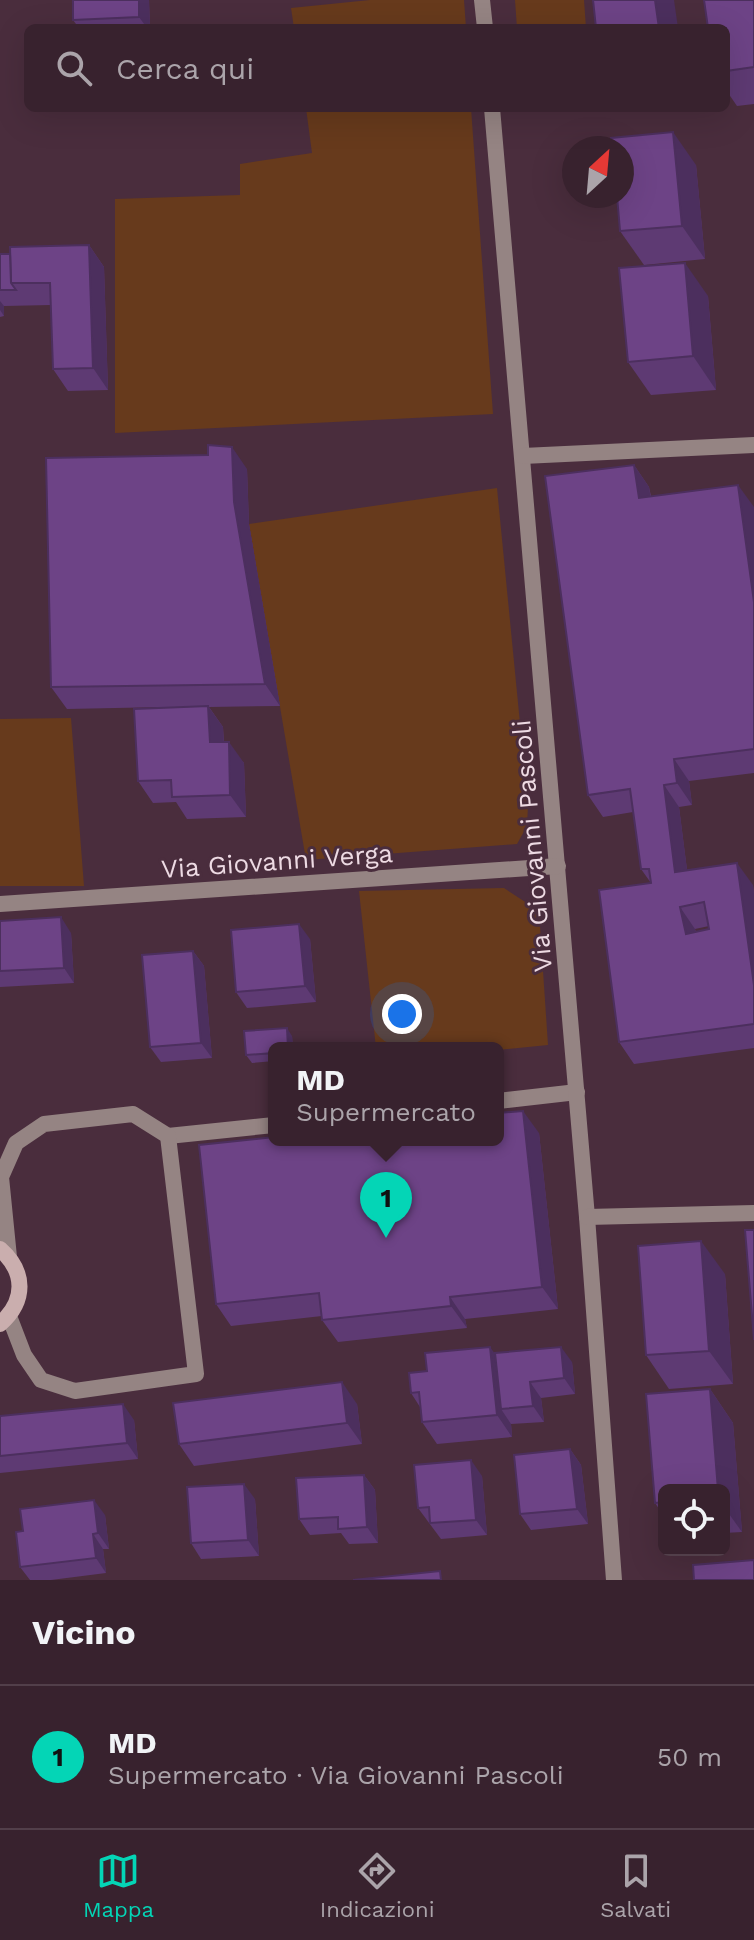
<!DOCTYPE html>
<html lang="it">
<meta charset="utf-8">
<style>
body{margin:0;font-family:"Work Sans",sans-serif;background:#432f3a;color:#f1f3f6}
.controls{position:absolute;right:24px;bottom:24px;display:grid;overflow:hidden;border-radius:12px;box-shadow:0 8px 32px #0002}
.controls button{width:72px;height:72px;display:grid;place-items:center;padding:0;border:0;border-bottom:2px solid #523f4a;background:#38222e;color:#f1f3f6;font:40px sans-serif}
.compass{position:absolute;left:562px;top:136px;width:72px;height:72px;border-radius:50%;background:#38222e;box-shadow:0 8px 32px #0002;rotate:26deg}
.you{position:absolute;left:402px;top:1014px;width:28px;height:28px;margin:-20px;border:6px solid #fff;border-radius:50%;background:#1a73e8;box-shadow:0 0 0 12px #1a73e833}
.badge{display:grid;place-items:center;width:52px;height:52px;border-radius:50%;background:#04d5b6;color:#111;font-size:26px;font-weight:700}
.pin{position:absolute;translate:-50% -66px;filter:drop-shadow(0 2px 4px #0008)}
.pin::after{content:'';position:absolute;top:42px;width:28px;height:24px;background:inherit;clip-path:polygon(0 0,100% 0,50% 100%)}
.popup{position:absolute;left:268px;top:1042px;width:236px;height:104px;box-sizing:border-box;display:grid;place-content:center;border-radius:12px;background:#38222e;filter:drop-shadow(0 2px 6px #0005);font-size:26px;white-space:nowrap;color:#aba4aa}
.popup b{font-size:30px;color:#f1f3f6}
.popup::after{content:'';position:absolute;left:50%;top:100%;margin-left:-16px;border:16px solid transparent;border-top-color:#38222e}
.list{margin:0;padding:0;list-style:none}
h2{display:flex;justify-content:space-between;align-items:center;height:104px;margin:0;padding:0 32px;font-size:34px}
h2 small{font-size:26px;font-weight:400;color:#aba4aa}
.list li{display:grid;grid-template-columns:52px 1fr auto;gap:24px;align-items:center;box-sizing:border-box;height:144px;padding:0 32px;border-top:2px solid #523f4a}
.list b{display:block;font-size:30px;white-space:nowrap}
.list p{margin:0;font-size:26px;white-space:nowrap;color:#aba4aa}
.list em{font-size:26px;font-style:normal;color:#aba4aa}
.icon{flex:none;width:44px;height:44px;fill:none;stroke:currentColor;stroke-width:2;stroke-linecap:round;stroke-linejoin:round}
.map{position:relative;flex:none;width:754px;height:1580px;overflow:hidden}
.search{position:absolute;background:#38222e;box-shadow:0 8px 32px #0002;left:24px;right:24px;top:24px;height:88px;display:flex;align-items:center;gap:20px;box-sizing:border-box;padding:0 28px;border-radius:12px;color:#aba4aa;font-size:30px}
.sheet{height:248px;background:#38222e}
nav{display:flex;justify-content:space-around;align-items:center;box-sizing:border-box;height:112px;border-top:2px solid #523f4a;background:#38222e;font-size:22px;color:#aba4aa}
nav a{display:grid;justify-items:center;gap:4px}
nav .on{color:#04d5b6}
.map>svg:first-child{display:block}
</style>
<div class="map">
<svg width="754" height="1580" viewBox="0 0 754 1580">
<rect width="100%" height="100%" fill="#4a2d3d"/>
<g fill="#673a1c">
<path d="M370 0H464L466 28H294L291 8Z"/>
<path d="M515 0H584L586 28H517Z"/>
<path d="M306 108H471L493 414 115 433V199L240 195V164L312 153Z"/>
<path d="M497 488 528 805 527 826 517 844 306 860 249 524Z"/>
<path d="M71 718 84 886H0V719Z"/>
<path d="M504 888 539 911 548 1045 498 1050V1048H376L359 891Z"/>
</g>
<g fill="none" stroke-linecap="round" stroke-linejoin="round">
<g stroke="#958483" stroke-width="16">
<path d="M498 1101 577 1092"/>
<path d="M168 1136 274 1125"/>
<path d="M9 1257 1 1177 16 1143 44 1124 133 1114 168 1136 196 1374 75 1391 41 1380 24 1355 9 1316"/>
</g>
<g stroke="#958483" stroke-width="16">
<path d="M482 0 485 28"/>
<path d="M492 108 587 1217 614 1580"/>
<path d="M523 456 754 445"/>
<path d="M0 904 558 866"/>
<path d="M587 1217 754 1213"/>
</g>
<path stroke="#caaeae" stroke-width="16" d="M0 1249C26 1272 26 1301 0 1324"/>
</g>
<g fill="#5e3a73" fill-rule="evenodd">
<path d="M73 0H149L150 28H79L73 20Z"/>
<path d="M754 0V104L737 106 726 90V28Z"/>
<path d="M696 165 705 259 644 265 620 231Z"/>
<path d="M89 245 104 267 108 390 68 391 53 369 51 305 4 306V316L0 317V254Z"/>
<path d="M708 296 716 390 651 395 628 362Z"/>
<path d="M634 465 649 487 651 496 754 507V773L689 781 692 805 679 807 687 870 753 885 754 894V1048L634 1064 619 1042 651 883 641 869 633 812 603 817 588 795ZM709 926V929L696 932 695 929Z"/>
<path d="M247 469 249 524 280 706 209 707 223 727 224 742 244 763 246 817 187 819 176 802 153 803 138 781 164 707 67 709 51 687Z"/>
<path d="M0 921 71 933 74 983 0 987Z"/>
<path d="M310 939 316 1002 247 1008 236 992Z"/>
<path d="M193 951 204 966 212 1058 161 1062 150 1047Z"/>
<path d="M292 1036 293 1048H274V1061L252 1063 246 1055Z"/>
<path d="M539 1133 558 1309 465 1319 467 1328 338 1342 322 1320V1316L231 1326 216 1304Z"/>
<path d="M725 1274 733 1384 669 1389 646 1355Z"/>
<path d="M495 1353 572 1362 575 1394 541 1398 544 1422 511 1424 512 1437 437 1444 422 1422 420 1407 411 1393Z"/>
<path d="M710 1389 733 1423 742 1532 724 1533V1490H664V1516L655 1503 646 1394Z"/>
<path d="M357 1404 362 1444 194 1466 179 1444Z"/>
<path d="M0 1416 134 1420 138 1459 0 1473Z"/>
<path d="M570 1449 581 1465 588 1524 531 1530 520 1514Z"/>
<path d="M364 1475 375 1490 378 1543 349 1544 341 1533 310 1535 299 1519Z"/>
<path d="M482 1476 487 1535 441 1539 418 1508Z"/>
<path d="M255 1499 259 1556 201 1559 191 1543Z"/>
<path d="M105 1515 109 1549H103L106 1573 51 1580H30L20 1567Z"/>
</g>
<g fill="#4c2f5e">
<path d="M139 0H149L150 28H147L139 17Z"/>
<path d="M655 0H674L678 28H659Z"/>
<path d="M673 132 696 165 705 259 682 226Z"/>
<path d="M89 245 104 267 108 390 93 368Z"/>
<path d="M685 263 708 296 716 390 693 356Z"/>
<path d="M0 301 4 306V316L0 310Z"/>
<path d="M232 447 247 469 249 524 280 706 265 684 234 502Z"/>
<path d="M634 465 649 487 654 520 639 498Z"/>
<path d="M738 485 754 507V602Z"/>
<path d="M208 706 223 727 225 764 210 742Z"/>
<path d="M229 742 244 763 246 817 230 795Z"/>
<path d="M674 759 689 781 692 805 677 783Z"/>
<path d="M664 785 679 807 690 893 675 872Z"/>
<path d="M737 863 753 885 754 894V985Z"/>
<path d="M680 907 695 929 701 956 686 934Z"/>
<path d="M61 917 71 933 74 983 64 968Z"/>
<path d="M299 924 310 939 316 1002 305 986Z"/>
<path d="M193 951 204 966 212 1058 201 1043Z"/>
<path d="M287 1028 292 1036 293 1048H288Z"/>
<path d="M523 1111 539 1133 558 1309 542 1287Z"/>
<path d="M701 1241 725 1274 733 1384 709 1351Z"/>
<path d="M450 1297 465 1319 467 1328 451 1306Z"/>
<path d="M490 1347 506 1369 501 1409 511 1424 512 1437 497 1415Z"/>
<path d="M561 1347 572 1362 575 1394 564 1378Z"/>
<path d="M342 1382 357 1404 362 1444 347 1423Z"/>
<path d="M530 1382 541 1398 544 1422 533 1406Z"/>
<path d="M710 1389 733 1423 742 1532 724 1507V1490H718Z"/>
<path d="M123 1404 134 1420 138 1459 127 1443Z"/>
<path d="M570 1449 581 1465 588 1524 577 1509Z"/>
<path d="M471 1460 482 1476 487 1535 476 1520Z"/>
<path d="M364 1475 375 1490 378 1543 367 1527Z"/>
<path d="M244 1484 255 1499 259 1556 248 1540Z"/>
<path d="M94 1500 105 1515 109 1549 98 1533Z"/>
<path d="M93 1534 103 1549 106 1573 96 1558Z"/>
</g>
<g fill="#6d4386" stroke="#4c2f5e" stroke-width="2" fill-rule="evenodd">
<path d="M73 0H139V17L73 20Z"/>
<path d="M593 0H655L659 28H596Z"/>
<path d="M704 0H754V67L726 71V28H708Z"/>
<path d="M673 132 682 226 620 231 617 196H622V148H612L611 138Z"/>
<path d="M89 245 93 368 53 369 50 283H11L10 247Z"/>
<path d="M0 254H10L11 283 16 290H0Z"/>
<path d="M685 263 693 356 628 362 619 268Z"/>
<path d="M208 445 232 447 234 502 265 684 51 687 46 458 208 455Z"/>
<path d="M634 465 639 498 738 485 754 602V749L674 759 677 783 664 785 675 872 737 863 754 985V1024L619 1042 599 890 651 883 649 869H641L630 789 588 795 545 476ZM704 902 709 929 686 934 680 907Z"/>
<path d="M208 706 210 742H229L230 795 172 797 171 780 138 781 134 709Z"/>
<path d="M61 917 64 968 0 971V921Z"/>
<path d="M299 924 305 986 236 992 231 930Z"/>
<path d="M193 951 201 1043 150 1047 142 955Z"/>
<path d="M287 1028 288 1048H274V1053L246 1055 244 1031Z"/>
<path d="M523 1111 542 1287 450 1297 451 1306 322 1320 319 1293 216 1304 199 1145 274 1137V1140H498V1113Z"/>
<path d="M745 1230H754V1340Z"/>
<path d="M701 1241 709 1351 646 1355 638 1246Z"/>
<path d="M490 1347 497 1415 422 1422 419 1392 411 1393 409 1373 427 1371 425 1353Z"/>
<path d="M561 1347 564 1378 530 1382 533 1406 501 1409 495 1353Z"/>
<path d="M342 1382 347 1423 179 1444 173 1403Z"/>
<path d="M710 1389 718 1490H664V1502L655 1503 646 1394Z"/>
<path d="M123 1404 127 1443 0 1456V1416Z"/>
<path d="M570 1449 577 1509 520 1514 514 1455Z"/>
<path d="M471 1460 476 1520 430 1523 429 1507 418 1508 414 1465Z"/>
<path d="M364 1475 367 1527 338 1529V1517L299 1519 296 1478Z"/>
<path d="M244 1484 248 1540 191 1543 187 1487Z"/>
<path d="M94 1500 98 1533 93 1534 96 1558 20 1567 16 1532 23 1531 20 1509Z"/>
<path d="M754 1560V1580H694L693 1565Z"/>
<path d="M440 1571 441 1580H353Z"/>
</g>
<g text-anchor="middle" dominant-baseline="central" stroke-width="6" stroke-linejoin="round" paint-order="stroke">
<g font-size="26" fill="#eddae3" stroke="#4a2d3d">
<text transform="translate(532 846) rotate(-95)">Via Giovanni Pascoli</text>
<text transform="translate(277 861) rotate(-4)">Via Giovanni Verga</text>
</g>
</g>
</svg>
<div class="controls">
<button><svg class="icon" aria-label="locate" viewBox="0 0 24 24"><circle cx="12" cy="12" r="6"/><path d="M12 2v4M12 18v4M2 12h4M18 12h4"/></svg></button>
</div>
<svg class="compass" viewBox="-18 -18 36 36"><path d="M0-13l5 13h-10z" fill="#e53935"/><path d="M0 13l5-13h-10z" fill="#aba4aa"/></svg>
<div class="you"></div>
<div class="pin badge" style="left:386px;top:1238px">1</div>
<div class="popup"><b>MD</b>Supermercato</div>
<div class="search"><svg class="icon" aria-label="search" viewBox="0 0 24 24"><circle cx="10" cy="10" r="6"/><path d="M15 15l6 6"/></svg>Cerca qui</div>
</div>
<section class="sheet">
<h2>Vicino<small></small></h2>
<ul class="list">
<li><span class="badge">1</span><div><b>MD</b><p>Supermercato · Via Giovanni Pascoli</p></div><em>50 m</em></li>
</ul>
</section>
<nav>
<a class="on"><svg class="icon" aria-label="map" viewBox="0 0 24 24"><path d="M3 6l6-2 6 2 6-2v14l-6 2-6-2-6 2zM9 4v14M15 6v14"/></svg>Mappa</a>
<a><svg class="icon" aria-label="directions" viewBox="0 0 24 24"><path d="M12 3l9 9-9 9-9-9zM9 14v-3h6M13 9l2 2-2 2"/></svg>Indicazioni</a>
<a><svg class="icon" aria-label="saved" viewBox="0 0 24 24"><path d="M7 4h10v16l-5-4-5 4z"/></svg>Salvati</a>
</nav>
